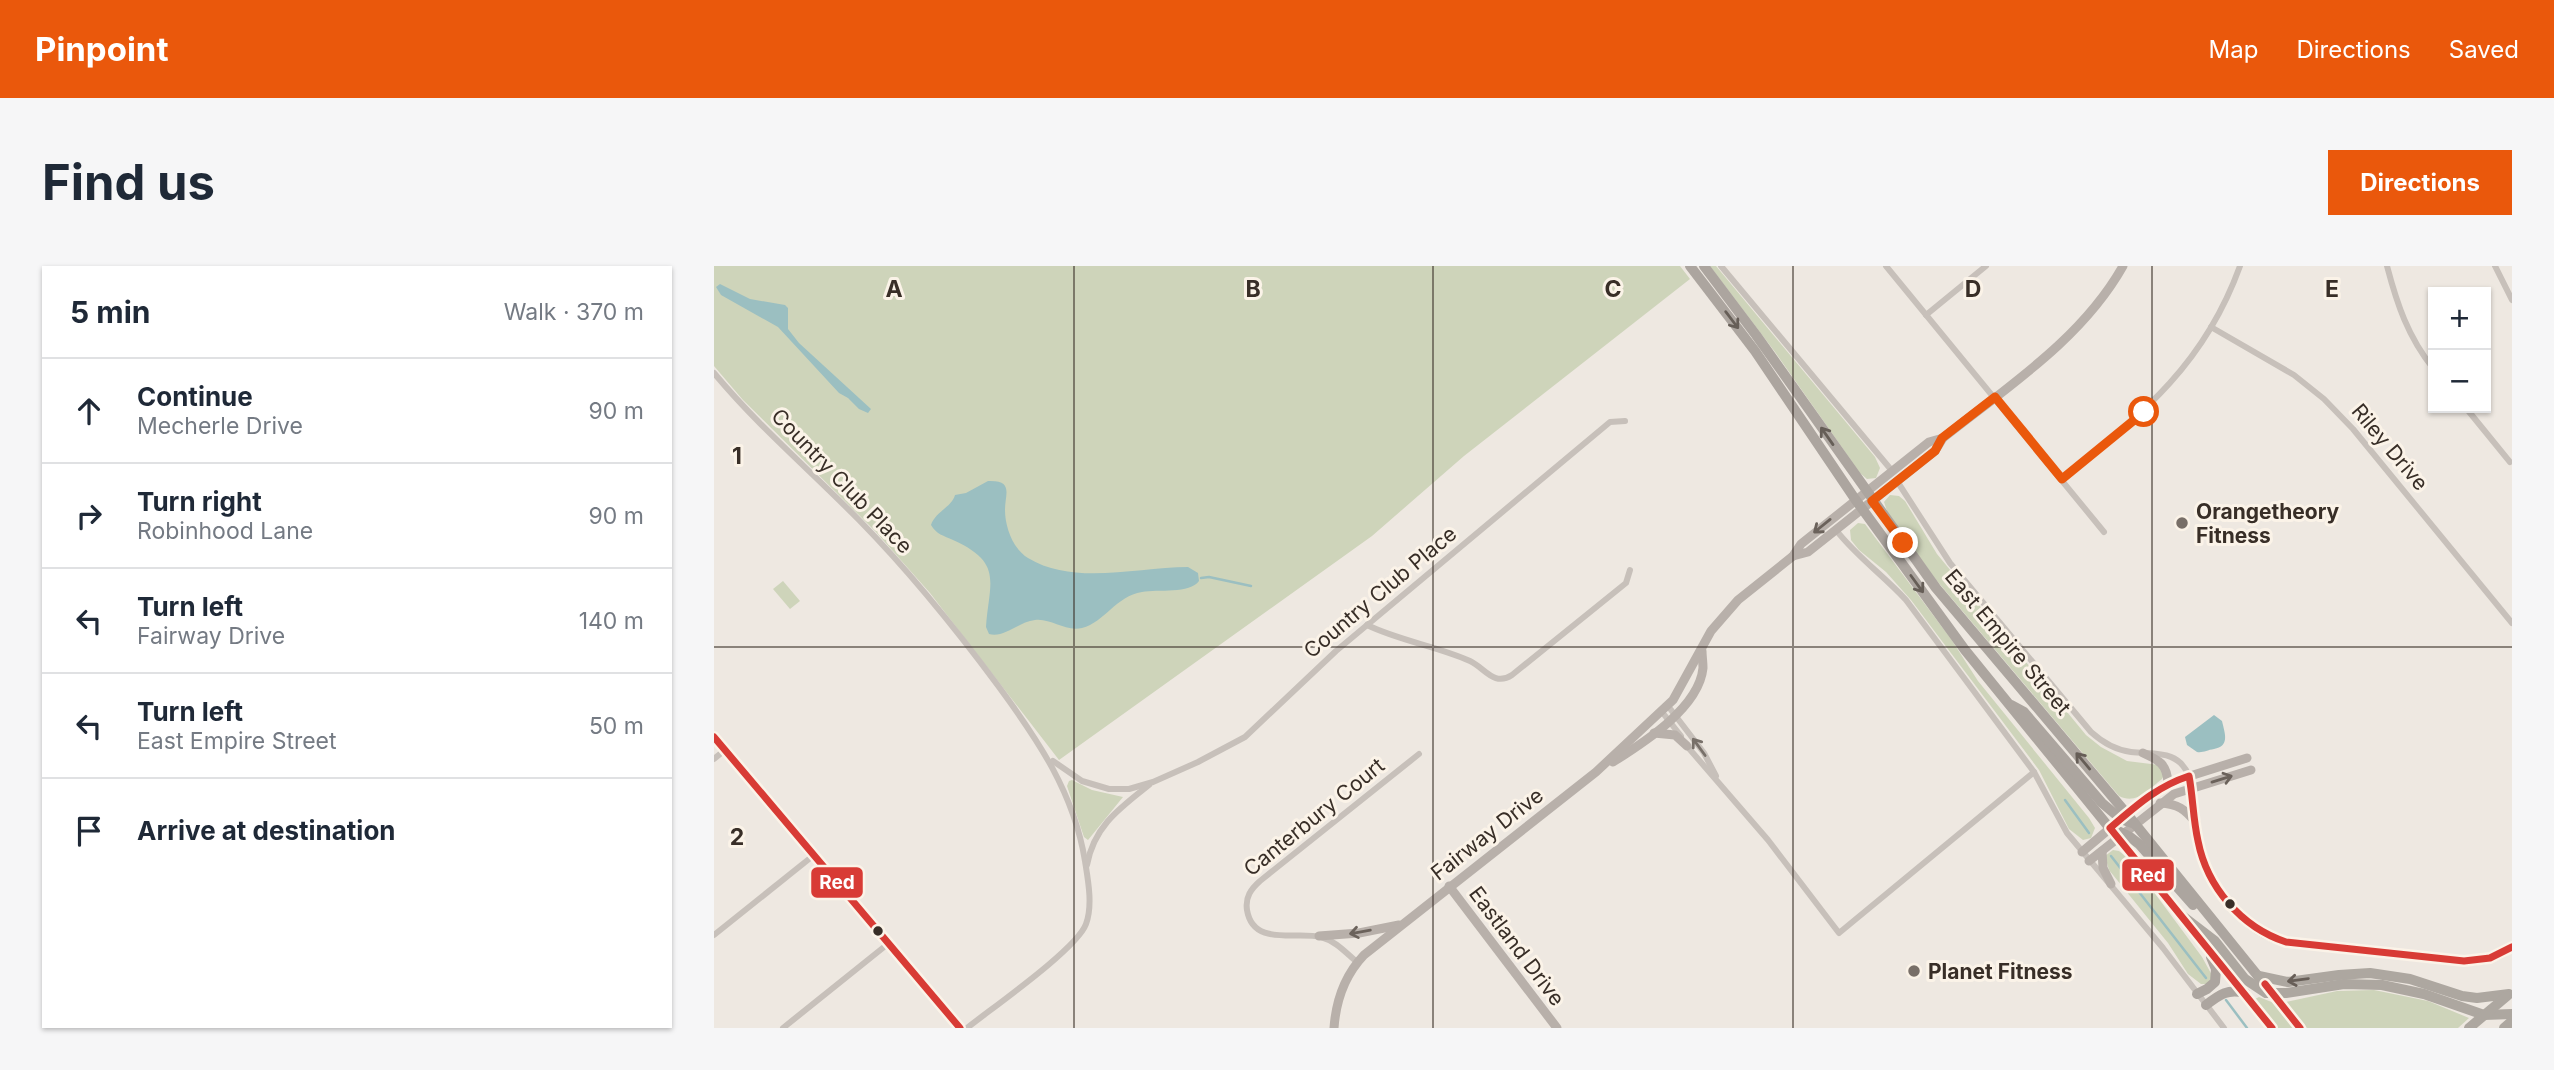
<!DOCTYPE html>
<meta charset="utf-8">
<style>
body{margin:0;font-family:Inter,sans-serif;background:#f6f6f7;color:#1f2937}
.controls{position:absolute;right:21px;top:21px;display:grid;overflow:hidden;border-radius:0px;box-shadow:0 2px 5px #0004}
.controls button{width:63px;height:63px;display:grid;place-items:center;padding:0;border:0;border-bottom:2px solid #e0e1e3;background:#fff;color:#1f2937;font:35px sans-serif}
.stop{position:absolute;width:21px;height:21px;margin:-16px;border:5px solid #ea580c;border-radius:50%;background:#fff}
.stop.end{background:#ea580c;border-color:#fff;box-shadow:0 2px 7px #0008}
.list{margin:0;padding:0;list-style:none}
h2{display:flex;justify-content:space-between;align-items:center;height:91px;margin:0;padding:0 28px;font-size:30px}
h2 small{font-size:23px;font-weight:400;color:#747a83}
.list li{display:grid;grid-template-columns:46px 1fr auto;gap:21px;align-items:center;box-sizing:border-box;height:105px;padding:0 28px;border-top:2px solid #e0e1e3}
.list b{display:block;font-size:26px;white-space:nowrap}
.list p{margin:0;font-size:23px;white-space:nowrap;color:#747a83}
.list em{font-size:23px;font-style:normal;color:#747a83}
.icon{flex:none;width:38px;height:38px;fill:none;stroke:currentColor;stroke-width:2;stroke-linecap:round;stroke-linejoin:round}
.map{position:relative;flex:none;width:1798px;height:762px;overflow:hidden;border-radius:0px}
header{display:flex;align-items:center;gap:42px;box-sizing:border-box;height:98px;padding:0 35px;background:#ea580c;color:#fff}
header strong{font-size:33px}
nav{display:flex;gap:38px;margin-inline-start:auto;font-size:24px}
.intro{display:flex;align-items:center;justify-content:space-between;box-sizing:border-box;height:168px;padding:0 42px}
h1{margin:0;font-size:49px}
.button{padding:18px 32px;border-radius:0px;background:#ea580c;color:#fff;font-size:24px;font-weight:700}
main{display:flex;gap:42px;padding:0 42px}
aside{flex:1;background:#fff;border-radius:0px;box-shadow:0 2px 5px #0004}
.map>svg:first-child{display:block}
</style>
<header>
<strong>Pinpoint</strong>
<nav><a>Map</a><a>Directions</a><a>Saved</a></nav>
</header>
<div class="intro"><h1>Find us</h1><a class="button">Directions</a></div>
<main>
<aside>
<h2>5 min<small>Walk · 370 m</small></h2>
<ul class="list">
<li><svg class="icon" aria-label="ahead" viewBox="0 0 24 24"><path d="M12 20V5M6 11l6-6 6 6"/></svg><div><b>Continue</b><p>Mecherle Drive</p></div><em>90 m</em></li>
<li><svg class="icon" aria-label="right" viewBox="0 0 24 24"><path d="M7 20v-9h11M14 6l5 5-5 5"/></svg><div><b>Turn right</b><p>Robinhood Lane</p></div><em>90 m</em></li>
<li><svg class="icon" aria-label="left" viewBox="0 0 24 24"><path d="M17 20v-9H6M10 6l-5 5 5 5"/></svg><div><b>Turn left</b><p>Fairway Drive</p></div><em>140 m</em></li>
<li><svg class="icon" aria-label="left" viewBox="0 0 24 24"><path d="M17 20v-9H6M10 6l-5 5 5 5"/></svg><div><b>Turn left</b><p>East Empire Street</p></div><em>50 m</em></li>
<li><svg class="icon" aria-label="arrive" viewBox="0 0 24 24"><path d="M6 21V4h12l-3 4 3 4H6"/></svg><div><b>Arrive at destination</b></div></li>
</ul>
</aside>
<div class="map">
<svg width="1798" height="762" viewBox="0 0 1798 762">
<rect width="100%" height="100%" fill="#eee8e1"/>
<g fill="#ced4ba">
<path d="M0 0H966L976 13 750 190 658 270 345 494 216 327 161 265 29 134 0 100Z"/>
<path d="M996 0H1002L1161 191 1166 202 1162 212 1153 213 1146 207 1061 86Z"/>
<path d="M1176 229 1185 230 1191 235 1223 288 1372 469 1387 481 1413 495 1445 499 1450 509 1448 513C1434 524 1422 539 1405 530L1223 315 1174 248 1170 236Z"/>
<path d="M1144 257 1151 258 1157 266 1237 373 1264 415 1375 552 1381 562 1377 572 1369 574 1355 563 1325 504 1197 334 1172 306 1145 284 1137 274 1136 264Z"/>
<path d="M69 315 86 335 76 343 59 323Z"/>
<path d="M358 514 378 524 409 531 374 574 370 571 353 520 355 515Z"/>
<path d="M1399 584 1405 585 1416 594 1488 691 1499 711 1493 718H1487L1474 708 1454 677 1395 604 1391 590Z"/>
<path d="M1660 724 1714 735 1755 752 1744 762H1593L1572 736 1623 725Z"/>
<path d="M1545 731 1560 737 1580 762H1564L1541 733Z"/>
</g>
<g fill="#9bbfc1">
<path d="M6 18 36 33 71 39 74 42V63L85 77 157 143 154 147 145 143 134 132 125 127 64 61 7 29 2 21Z"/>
<path d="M274 215C300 214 291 228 291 244 291 261 299 283 314 292 360 320 423 301 474 301L484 307 485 315C476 328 444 323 428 326 402 330 391 356 368 362 351 366 337 352 321 354 304 356 291 372 275 368L272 361C275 316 290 297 239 274 230 270 222 268 217 259 221 246 238 241 241 229L252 227Z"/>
<path d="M1500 449 1508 455C1511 468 1516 480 1500 483 1493 484 1489 487 1483 486L1473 479 1471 471Z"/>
</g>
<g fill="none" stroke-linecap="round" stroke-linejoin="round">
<g stroke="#9bbfc1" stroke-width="2.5">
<path d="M487 312 495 311 537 320"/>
<path d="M1351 534 1375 567"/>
<path d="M1397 590 1492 712"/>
<path d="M1512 734 1533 762"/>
</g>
<g stroke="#c7c0ba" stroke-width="6">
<path d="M1007 0 1179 206"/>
<path d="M1172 0 1390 266"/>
<path d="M1673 0C1683 38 1694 71 1719 102"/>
<path d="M1781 0 1798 34"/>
<path d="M1212 49 1272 0"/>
<path d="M1497 61 1580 109 1610 133 1639 163 1798 357"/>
<path d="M0 107C44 160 97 205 145 254 196 306 242 363 285 421 324 474 360 527 371 595 374 614 379 639 372 658 363 683 278 742 253 762"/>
<path d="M1752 142 1796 196"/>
<path d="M1348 213C1427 149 1490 100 1526 0"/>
<path d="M1183 215 1236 297 1377 466C1388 476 1402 484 1417 486 1440 489 1464 483 1475 510"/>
<path d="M1122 264C1142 290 1169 309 1192 334L1320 506 1353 567 1449 682 1510 762"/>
<path d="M653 359C686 375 723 380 756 395 771 402 780 421 798 409L912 317 916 304"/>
<path d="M954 440 990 487 1002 510"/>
<path d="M948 446 967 470"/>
<path d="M972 479 1054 574 1125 667 1320 506"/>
<path d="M0 493 11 484"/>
<path d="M339 495 368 515 395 523H415L439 516 484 496 531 471 622 385 896 156 911 155"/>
<path d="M373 599C380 560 406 542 435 519"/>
<path d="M0 669 100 589"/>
<path d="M643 696C632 687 622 675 607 671 582 665 539 681 533 644 531 631 537 623 546 615L705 488"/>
<path d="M69 762 175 677"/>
</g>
<g stroke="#b8b0aa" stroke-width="9">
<path d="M1079 290 1094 286 1221 185 1229 172"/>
<path d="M940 467 961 469 973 480"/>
<path d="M0 471 246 762"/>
<path d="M1429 487C1445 494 1453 498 1454 517"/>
<path d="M899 496C929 477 985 442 989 402 989 396 988 390 988 385"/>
<path d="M1475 510C1481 534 1479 561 1486 585 1498 624 1531 667 1572 676L1750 695C1768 696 1784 692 1798 681"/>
<path d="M1446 537C1464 538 1471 543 1482 557"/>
<path d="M1388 585 1389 602 1397 618"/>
<path d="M1368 586 1439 526 1454 517 1533 492"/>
<path d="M1375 595 1460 528 1537 504"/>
<path d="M735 620 843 762"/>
<path d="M605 670 645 667 685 659"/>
<path d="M620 762C622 734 631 709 650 689L882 506 959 434 997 365 1024 334 1079 290 1087 278 1215 176 1229 172C1293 121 1368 73 1409 0"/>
</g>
<g stroke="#aca59f" stroke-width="10">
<path d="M976 0 1041 85 1141 233 1251 384 1558 762"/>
<path d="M990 0 1042 69 1222 322 1413 548 1586 762"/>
<path d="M1297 439 1310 446 1388 537 1407 553 1421 558"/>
<path d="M1400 563 1416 571 1425 578 1479 639"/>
<path d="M1483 728 1493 723 1501 716 1502 703 1497 691"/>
<path d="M1492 739C1505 729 1514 722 1531 727"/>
</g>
<g stroke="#ada7a0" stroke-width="10">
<path d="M1467 649 1501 675 1531 713 1552 727H1572L1630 718 1668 719 1710 728 1770 749 1798 748"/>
<path d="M1545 710 1574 716 1625 709 1656 707 1696 713 1748 730 1763 732 1795 728"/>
<path d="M1755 762 1793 730"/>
<path d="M1790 762 1798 755"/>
</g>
<defs>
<g id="bus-1">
<path d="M0 471 246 762"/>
<path d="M1551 718 1586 762"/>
<path d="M1558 762 1396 562C1422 540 1442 521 1475 510 1479 531 1479 553 1484 575 1493 621 1527 661 1572 676L1750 695 1776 692 1798 681"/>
</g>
</defs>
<use href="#bus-1" stroke="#fbf3e8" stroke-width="12"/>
<use href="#bus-1" stroke="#d83b35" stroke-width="7"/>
</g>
<defs><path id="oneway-shaft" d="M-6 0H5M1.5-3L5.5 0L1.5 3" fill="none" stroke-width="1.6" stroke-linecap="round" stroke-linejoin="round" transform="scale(1.75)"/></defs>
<g stroke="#665e57">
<use href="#oneway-shaft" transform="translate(1018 54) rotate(53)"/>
<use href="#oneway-shaft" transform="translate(1113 170) rotate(-125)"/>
<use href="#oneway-shaft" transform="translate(1203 318) rotate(54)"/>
<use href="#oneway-shaft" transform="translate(1369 495) rotate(-130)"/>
</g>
<g stroke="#6b625b">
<use href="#oneway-shaft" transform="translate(1108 260) rotate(141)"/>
<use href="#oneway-shaft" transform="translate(1508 513) rotate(-17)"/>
<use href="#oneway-shaft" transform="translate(646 666) rotate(170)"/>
</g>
<use stroke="#787069" href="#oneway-shaft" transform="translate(985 481) rotate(-126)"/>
<use stroke="#675e57" href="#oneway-shaft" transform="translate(1584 714) rotate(172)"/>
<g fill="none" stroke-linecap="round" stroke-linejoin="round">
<path stroke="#ea580c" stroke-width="9" d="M1189 277 1158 235 1221 185 1228 172 1281 131 1348 213 1430 146"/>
</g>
<path fill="none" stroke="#382e27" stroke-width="2" stroke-opacity="0.55" d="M360 0V762M719 0V762M1079 0V762M1438 0V762M0 381H1798"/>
<g fill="#786f68" stroke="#fbf3e8" stroke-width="2.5">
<circle cx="1468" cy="257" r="7"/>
<circle cx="1200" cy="705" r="7"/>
</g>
<g fill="#382e27" stroke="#fbf3e8" stroke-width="2.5">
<circle cx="1516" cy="638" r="6"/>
<circle cx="164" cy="665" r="6"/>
</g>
<g text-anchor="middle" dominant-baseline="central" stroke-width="6" stroke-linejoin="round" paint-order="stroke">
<g font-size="21" fill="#382e27" stroke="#fbf3e8">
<text transform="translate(1676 181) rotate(50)">Riley Drive</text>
<text transform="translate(128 215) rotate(46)">Country Club Place</text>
<text transform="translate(666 326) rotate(-40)">Country Club Place</text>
<text transform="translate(1294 376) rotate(50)">East Empire Street</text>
<text transform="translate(600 551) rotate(-39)">Canterbury Court</text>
<text transform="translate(773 568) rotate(-38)">Fairway Drive</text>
<text transform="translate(803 680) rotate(53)">Eastland Drive</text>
</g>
<g font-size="21" font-weight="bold" fill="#382e27" stroke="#fbf3e8" text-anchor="start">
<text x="1482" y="245">Orangetheory<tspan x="1482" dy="24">Fitness</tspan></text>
<text x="1214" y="705">Planet Fitness</text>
</g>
</g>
<g font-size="23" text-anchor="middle" font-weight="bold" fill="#382e27" stroke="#fbf3e8" stroke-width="6" stroke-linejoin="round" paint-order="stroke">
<text x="180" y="31">A</text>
<text x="539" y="31">B</text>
<text x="899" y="31">C</text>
<text x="1259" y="31">D</text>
<text x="1618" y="31">E</text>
<text x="23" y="198">1</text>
<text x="23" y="579">2</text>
</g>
<g stroke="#fbf3e8" stroke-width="2.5">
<rect x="1407" y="592" width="54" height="34" rx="7" fill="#d83b35"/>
<rect x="96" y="600" width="54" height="33" rx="7" fill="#d83b35"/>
</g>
<g font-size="19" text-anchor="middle" font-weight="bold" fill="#fff">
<text x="1434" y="616">Red</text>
<text x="123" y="623">Red</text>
</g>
</svg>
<div class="controls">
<button>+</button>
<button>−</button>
</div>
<div class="stop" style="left:1430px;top:146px"></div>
<div class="stop end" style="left:1189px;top:277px"></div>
</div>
</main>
